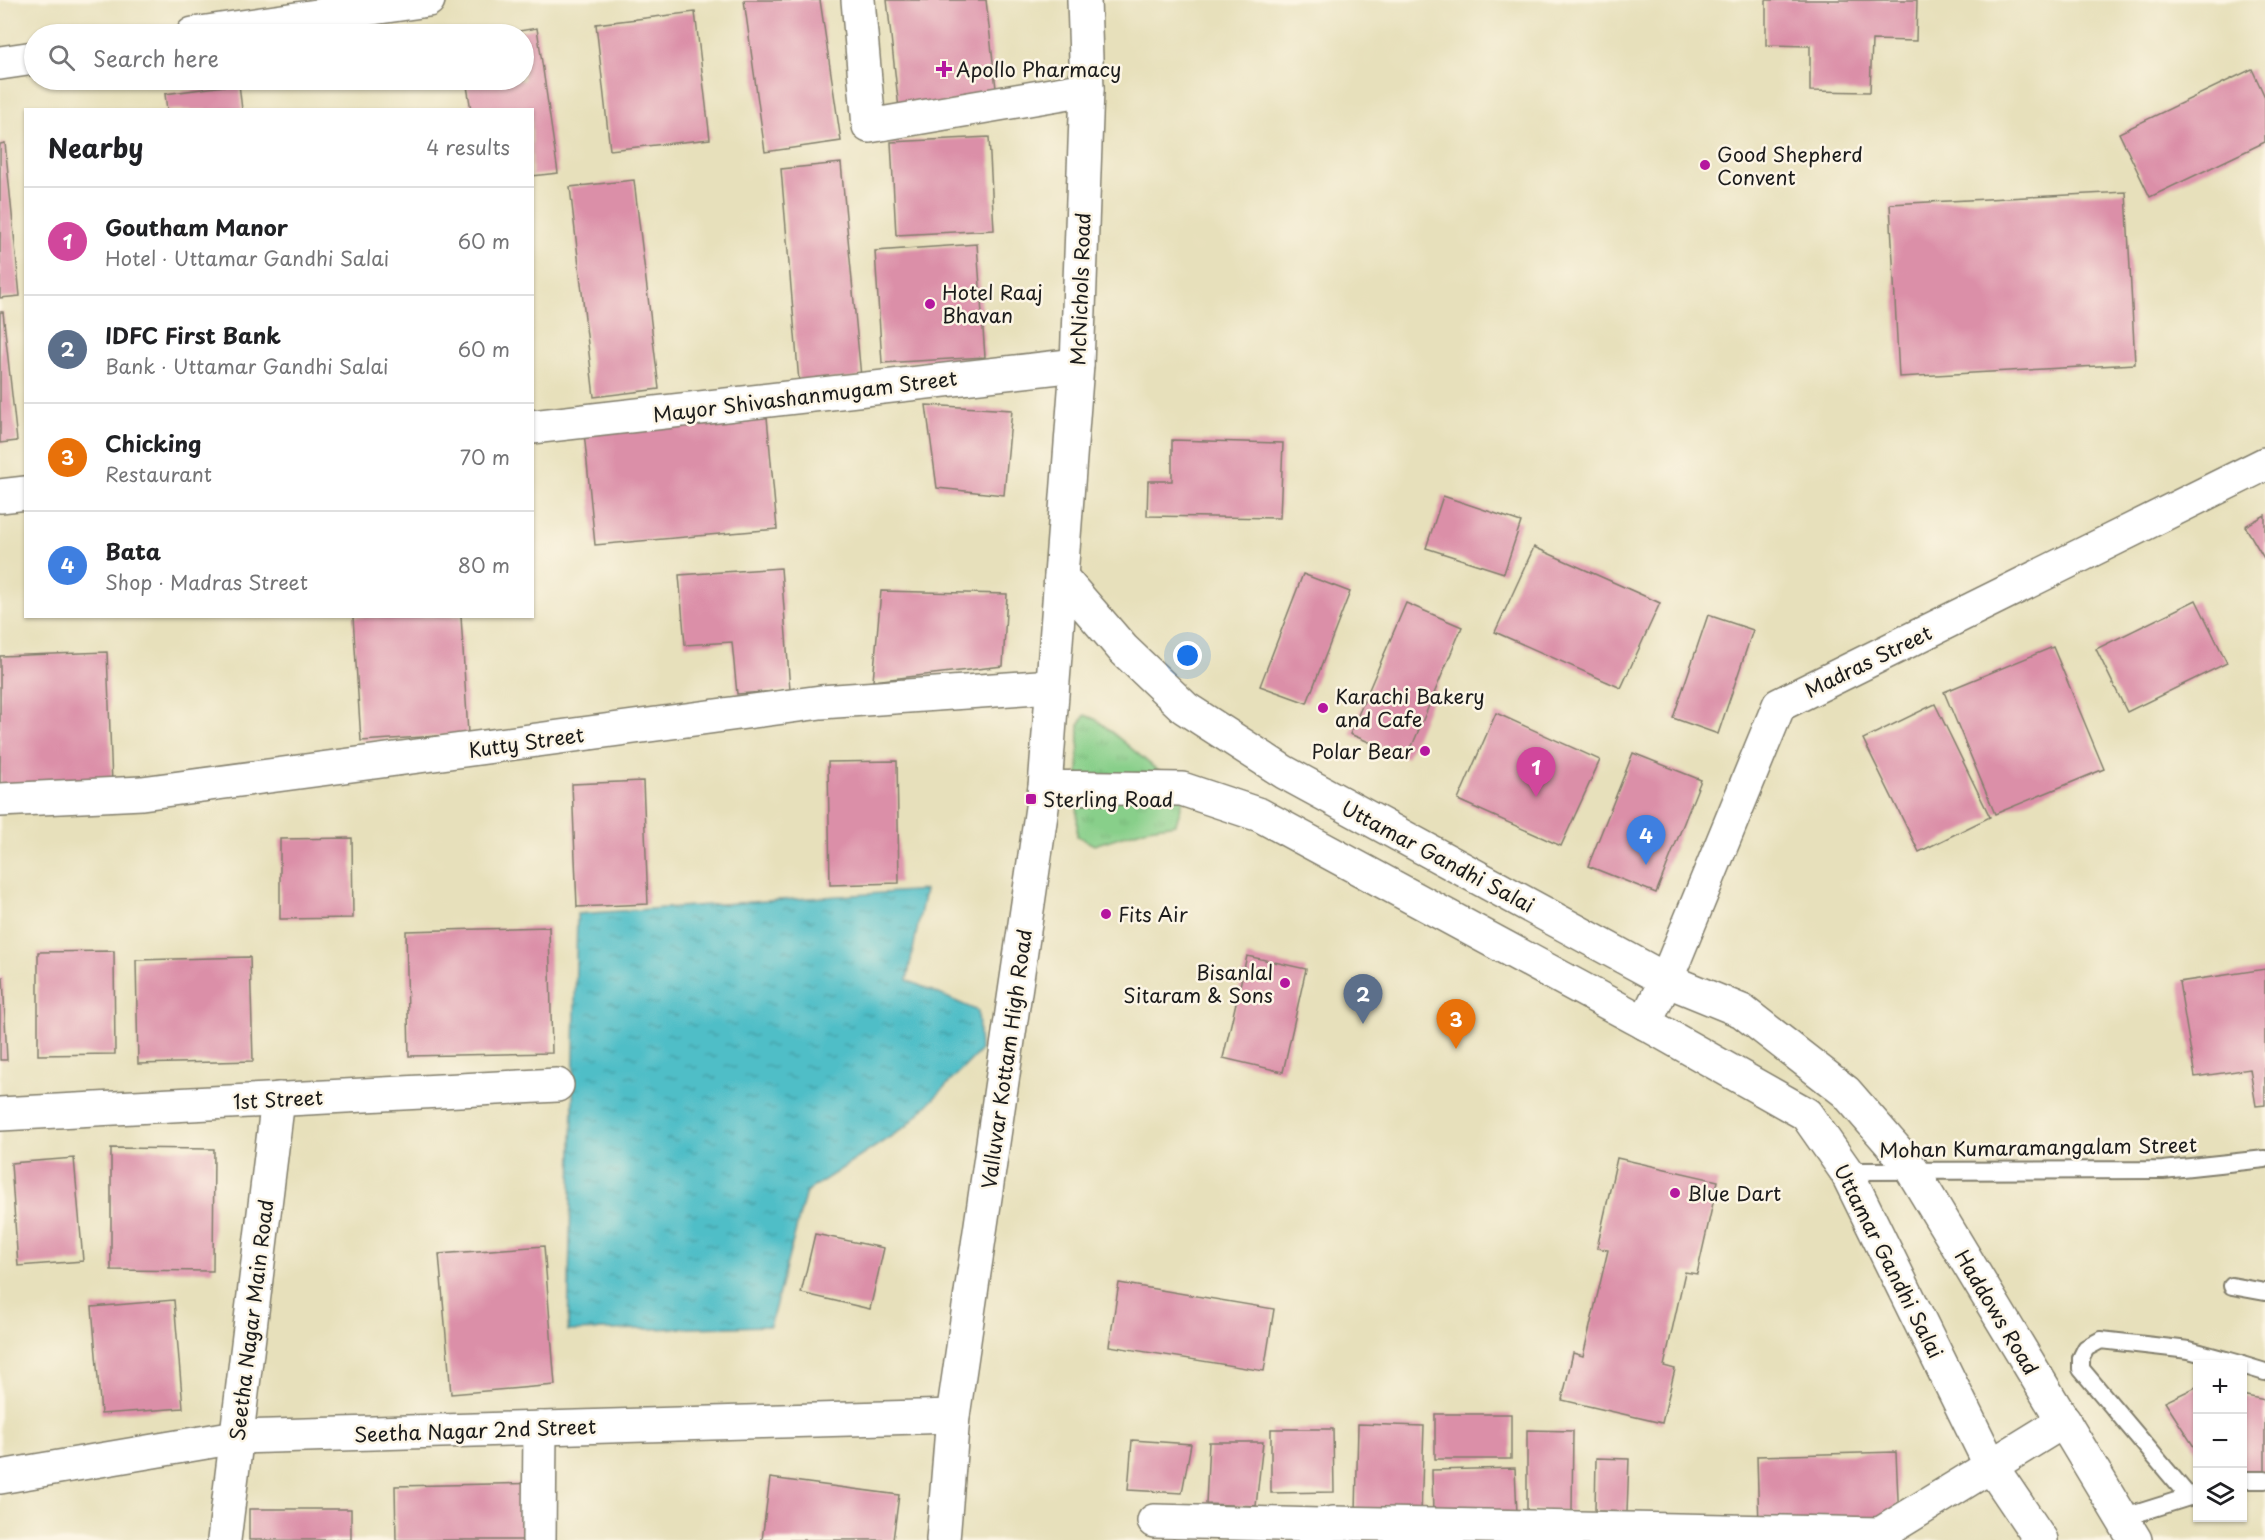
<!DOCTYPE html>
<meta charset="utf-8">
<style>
body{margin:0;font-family:"Playpen Sans",sans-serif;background:#f2f2f2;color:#202124}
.controls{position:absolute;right:18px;bottom:18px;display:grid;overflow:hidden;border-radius:0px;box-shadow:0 2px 4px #0004}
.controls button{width:54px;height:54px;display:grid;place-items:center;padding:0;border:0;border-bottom:2px solid #e0e0e0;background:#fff;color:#202124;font:30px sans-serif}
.you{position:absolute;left:1188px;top:656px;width:21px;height:21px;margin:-15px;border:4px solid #fff;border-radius:50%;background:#1a73e8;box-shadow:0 0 0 9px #1a73e833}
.badge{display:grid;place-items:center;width:39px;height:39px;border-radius:50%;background:#b5179e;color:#fff;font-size:20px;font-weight:700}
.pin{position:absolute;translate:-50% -50px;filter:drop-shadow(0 2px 3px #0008)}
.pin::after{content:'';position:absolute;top:32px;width:21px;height:18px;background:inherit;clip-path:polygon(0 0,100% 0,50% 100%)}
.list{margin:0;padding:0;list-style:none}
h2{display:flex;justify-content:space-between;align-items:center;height:78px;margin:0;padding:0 24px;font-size:26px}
h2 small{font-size:20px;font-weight:400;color:#757577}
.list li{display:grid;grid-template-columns:39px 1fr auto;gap:18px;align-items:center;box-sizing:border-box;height:108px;padding:0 24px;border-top:2px solid #e0e0e0}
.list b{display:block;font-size:22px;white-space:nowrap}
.list p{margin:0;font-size:20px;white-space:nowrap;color:#757577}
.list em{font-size:20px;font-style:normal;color:#757577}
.icon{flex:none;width:33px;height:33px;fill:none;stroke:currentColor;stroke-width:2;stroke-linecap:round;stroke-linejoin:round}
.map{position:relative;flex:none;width:2265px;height:1540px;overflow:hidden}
.search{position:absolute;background:#fff;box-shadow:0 2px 4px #0004;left:24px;top:24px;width:510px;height:66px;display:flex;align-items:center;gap:15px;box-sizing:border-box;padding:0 21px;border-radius:33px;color:#757577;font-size:22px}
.panel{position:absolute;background:#fff;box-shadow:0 2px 4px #0004;left:24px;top:108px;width:510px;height:510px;border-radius:0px}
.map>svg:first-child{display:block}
</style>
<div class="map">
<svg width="2265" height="1540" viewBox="0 0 2265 1540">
<defs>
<pattern id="grass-tufts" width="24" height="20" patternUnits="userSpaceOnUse" patternTransform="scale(1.5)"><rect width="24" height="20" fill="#88cf8a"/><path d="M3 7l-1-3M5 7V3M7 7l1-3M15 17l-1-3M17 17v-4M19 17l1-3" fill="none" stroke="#75b176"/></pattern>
<pattern id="water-ripples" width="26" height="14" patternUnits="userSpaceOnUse" patternTransform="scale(1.5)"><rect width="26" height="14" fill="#50bec7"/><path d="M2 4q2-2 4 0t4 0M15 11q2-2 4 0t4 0" fill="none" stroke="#429aa1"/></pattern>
</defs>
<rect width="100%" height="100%" fill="#fcf5e5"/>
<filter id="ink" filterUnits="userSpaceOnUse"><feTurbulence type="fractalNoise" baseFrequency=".0167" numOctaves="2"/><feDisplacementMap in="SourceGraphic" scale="12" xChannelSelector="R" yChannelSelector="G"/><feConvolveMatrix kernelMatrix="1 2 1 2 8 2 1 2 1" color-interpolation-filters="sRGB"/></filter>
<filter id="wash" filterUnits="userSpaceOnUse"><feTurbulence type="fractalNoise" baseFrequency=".008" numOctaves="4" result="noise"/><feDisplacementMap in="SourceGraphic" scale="24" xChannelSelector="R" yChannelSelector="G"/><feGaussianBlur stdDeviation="1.35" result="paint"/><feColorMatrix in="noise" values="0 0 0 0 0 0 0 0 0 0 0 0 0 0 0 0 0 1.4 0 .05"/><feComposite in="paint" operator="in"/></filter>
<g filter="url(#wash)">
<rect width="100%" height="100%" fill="#e7e0bb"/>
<path fill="url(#grass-tufts)" stroke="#527653" stroke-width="1.5" d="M1085 715 1097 720 1185 793 1176 824 1148 828 1094 845 1077 836 1079 725Z"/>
<path fill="url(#water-ripples)" stroke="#366d72" stroke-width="1.5" d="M925 890 907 980 978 1011 980 1051 907 1126 806 1192 770 1326 568 1331 577 914Z"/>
<g id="blocks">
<g fill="#db8fa8">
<path d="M744 0H820L841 141 765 152Z"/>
<path d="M887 0H986L997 97 899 109Z"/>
<path d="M1766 0H1917L1916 41 1872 40 1870 92 1810 91V46L1766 45Z"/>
<path d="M695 12 710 139 610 150 596 24Z"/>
<path d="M537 28 558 173 532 176V110H471L466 80H524V34L507 33Z"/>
<path d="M2252 69 2265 97V142L2150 197 2119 133Z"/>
<path d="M239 84 242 110H167L165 94Z"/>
<path d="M989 137 994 230 896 235 891 142Z"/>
<path d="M5 143 20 296 0 298V144Z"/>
<path d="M841 163 861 377 799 382 781 169Z"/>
<path d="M634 180 659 389 594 397 570 187Z"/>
<path d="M2126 192 2135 364 1899 377 1890 204Z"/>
<path d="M977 244 985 357 882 363 875 251Z"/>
<path d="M0 312H3L17 441 0 443Z"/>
<path d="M926 405 1012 410 1004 495 937 488Z"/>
<path d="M767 417 777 529 595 545 584 432Z"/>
<path d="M1172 440 1283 443 1280 518 1147 516 1148 481H1172Z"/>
<path d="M1443 496 1521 522 1504 573 1426 548Z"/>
<path d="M2265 515V560L2245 526Z"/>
<path d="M1534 547 1660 603 1621 688 1495 632Z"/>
<path d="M781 568 790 690 737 694 732 642 685 645 679 575Z"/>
<path d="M1303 574 1350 592 1307 703 1260 686Z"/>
<path d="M881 591 1007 594 1003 666 873 681Z"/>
<path d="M2196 600 2227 663 2127 712 2096 649Z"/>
<path d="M1406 603 1462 627 1407 758 1350 734Z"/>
<path d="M1708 615 1753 630 1718 734 1673 718Z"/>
<path d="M461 616 468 734 361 741 353 617Z"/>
<path d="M2053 647 2104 769 1995 814 1944 692Z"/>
<path d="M107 652 112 784 0 788V656Z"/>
<path d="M1935 704 1990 817 1919 852 1863 739Z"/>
<path d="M1496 713 1600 760 1561 846 1458 800Z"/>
<path d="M1633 753 1701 780 1656 893 1588 866Z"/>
<path d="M897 761 899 883 830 885 828 762Z"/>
<path d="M643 781 648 904 577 907 572 784Z"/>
<path d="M352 838 353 918 280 919V839Z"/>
<path d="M549 927 552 1053 409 1056 406 931Z"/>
<path d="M114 951 115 1054 38 1055V952Z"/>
<path d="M1247 956 1306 969 1283 1072 1223 1058Z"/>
<path d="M250 957 253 1061 138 1064 136 960Z"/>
<path d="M2265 969V1105L2256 1106 2250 1069 2195 1077 2179 982Z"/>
<path d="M0 977H3L7 1060H0Z"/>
<path d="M111 1148 214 1149 213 1271 111 1270Z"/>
<path d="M74 1158 83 1261 18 1266 11 1163Z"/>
<path d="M1617 1158 1718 1181 1697 1274 1685 1272 1664 1366 1675 1369 1662 1423 1562 1400 1573 1353 1583 1356 1608 1250 1597 1248Z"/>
<path d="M815 1234 884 1248 870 1309 801 1293Z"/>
<path d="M544 1246 555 1385 451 1394 439 1254Z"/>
<path d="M1119 1283 1274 1309 1264 1371 1109 1346Z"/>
<path d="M174 1300 183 1408 101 1414 92 1307Z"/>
<path d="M2198 1386V1453L2165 1402Z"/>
<path d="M2242 1395 2265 1400V1472L2242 1475Z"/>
<rect x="1435" y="1414" width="76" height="45"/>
<path d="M1358 1424 1424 1426 1421 1515 1356 1513Z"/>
<path d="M1271 1429H1333L1334 1492 1271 1493Z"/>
<path d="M1527 1430 1573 1431 1572 1511H1527Z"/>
<path d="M1132 1440 1191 1444 1182 1493 1128 1490Z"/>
<path d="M1209 1442H1263L1256 1506 1206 1504Z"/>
<path d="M1896 1452 1899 1522 1759 1527 1757 1456Z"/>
<path d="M1596 1458 1629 1459 1627 1512 1595 1511Z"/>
<path d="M1515 1468 1517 1514 1433 1516 1432 1470Z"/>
<path d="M770 1478 899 1495 893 1540H762Z"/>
<path d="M548 1483 549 1540H396L395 1486Z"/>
<rect x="249" y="1509" width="102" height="31"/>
</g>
</g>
</g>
<g filter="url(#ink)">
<use href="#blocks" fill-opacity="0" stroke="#827e6c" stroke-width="1.5"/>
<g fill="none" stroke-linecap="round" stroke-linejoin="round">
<defs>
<g id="service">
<path d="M1846 1171 2163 1170 2265 1159"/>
<path d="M2232 1286 2265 1292"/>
<path d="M2242 1365 2265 1372"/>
<path d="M2242 1480H2265"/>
<path d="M2122 1518 2189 1497 2081 1369V1358L2086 1348 2101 1340 2189 1350 2240 1364"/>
</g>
<g id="minor">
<path d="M858 0 869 126 1087 89"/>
<path d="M193 34 428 0"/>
<path d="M0 63 34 58"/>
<path d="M532 427 1077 365"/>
<path d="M0 496 26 493"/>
<path d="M0 800 142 793 821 702 1052 686"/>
<path d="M1645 1023 1666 980 1779 705 2265 464"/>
<path d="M0 1114 557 1085"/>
<path d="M0 1477 236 1437 953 1416"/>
<path d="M1154 1521 1320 1525"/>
<path d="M224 1540 278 1099"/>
<path d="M539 1540 540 1428"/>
<path d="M1318 1540 1320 1525 1333 1523 1880 1534"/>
<path d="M1879 1540 1880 1534 2064 1421"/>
</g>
<path id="secondary" d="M943 1540 953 1416 1045 787"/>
<g id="primary">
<path d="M1084 0 1087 89 1077 365 1045 787 1182 789 1260 815 1645 1023 1806 1114 1846 1171 1991 1466 2041 1540"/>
<path d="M1061 577 1123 649 1185 708 1284 772 1666 980 1742 1011 1846 1092 1899 1153 1912 1170 2135 1540"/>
</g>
</defs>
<use href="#service" stroke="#827e6c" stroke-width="20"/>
<use href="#minor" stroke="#827e6c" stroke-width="36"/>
<use href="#secondary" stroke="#827e6c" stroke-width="36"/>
<use href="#primary" stroke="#827e6c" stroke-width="36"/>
<use href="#service" stroke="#fff" stroke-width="16"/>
<use href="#minor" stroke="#fff" stroke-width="33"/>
<use href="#secondary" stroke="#fff" stroke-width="33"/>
<use href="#primary" stroke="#fff" stroke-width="33"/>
</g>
</g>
<g fill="#b5179e" stroke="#fcf5e5" stroke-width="2">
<path d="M941 60h6v6h6v6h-6v6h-6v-6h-6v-6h6z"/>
<circle cx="1705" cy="165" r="6"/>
<circle cx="930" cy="304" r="6"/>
<circle cx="1323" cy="708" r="6"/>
<circle cx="1425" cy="751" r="6"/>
<rect x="1025" y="793" width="12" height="12" rx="3"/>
<circle cx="1106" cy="914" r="6"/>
<circle cx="1285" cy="983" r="6"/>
<circle cx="1675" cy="1193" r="6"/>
</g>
<g text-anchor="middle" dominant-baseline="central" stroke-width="5" stroke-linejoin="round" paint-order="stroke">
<g font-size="20" fill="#1c1c1c" stroke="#fcf5e5" text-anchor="start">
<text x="956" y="69">Apollo Pharmacy</text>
<text x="1717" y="154">Good Shepherd<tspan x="1717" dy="23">Convent</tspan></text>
<text x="942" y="292">Hotel Raaj<tspan x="942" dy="23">Bhavan</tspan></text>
<text x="1335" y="696">Karachi Bakery<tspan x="1335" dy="23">and Cafe</tspan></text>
<text x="1413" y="751" text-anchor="end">Polar Bear</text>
<text x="1043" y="799">Sterling Road</text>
<text x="1118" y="914">Fits Air</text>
<text x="1273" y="972" text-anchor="end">Bisanlal<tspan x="1273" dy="23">Sitaram &amp; Sons</tspan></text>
<text x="1687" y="1193">Blue Dart</text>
</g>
<g font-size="20" fill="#1c1c1c" stroke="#fcf5e5">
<text transform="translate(1080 289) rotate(-88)">McNichols Road</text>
<text transform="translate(805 396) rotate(-7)">Mayor Shivashanmugam Street</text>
<text transform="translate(1868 661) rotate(-26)">Madras Street</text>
<text transform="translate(526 742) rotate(-8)">Kutty Street</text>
<text transform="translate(1438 856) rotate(28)">Uttamar Gandhi Salai</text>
<text transform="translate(1006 1059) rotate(-82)">Valluvar Kottam High Road</text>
<text transform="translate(278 1099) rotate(-3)">1st Street</text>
<text transform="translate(2038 1147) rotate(-1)">Mohan Kumaramangalam Street</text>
<text transform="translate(1889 1261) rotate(63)">Uttamar Gandhi Salai</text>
<text transform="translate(1997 1312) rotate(59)">Haddows Road</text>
<text transform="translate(251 1320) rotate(-83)">Seetha Nagar Main Road</text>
<text transform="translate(475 1430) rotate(-2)">Seetha Nagar 2nd Street</text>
</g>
</g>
</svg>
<div class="controls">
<button>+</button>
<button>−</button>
<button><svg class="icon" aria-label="layers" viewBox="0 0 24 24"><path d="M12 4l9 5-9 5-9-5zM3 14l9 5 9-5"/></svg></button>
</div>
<div class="you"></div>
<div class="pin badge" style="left:1536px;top:797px;background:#d1479c">1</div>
<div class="pin badge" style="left:1363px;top:1024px;background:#5c6f8a">2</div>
<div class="pin badge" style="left:1456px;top:1049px;background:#e8710a">3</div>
<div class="pin badge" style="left:1646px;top:865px;background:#3f7fe0">4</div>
<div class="search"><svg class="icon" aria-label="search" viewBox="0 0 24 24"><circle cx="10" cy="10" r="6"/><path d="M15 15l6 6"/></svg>Search here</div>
<section class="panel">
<h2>Nearby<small>4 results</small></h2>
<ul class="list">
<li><span class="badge" style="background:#d1479c">1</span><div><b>Goutham Manor</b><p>Hotel · Uttamar Gandhi Salai</p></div><em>60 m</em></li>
<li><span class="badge" style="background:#5c6f8a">2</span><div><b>IDFC First Bank</b><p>Bank · Uttamar Gandhi Salai</p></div><em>60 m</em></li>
<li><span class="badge" style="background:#e8710a">3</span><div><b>Chicking</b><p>Restaurant</p></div><em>70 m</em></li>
<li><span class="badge" style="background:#3f7fe0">4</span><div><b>Bata</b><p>Shop · Madras Street</p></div><em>80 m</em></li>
</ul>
</section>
</div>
